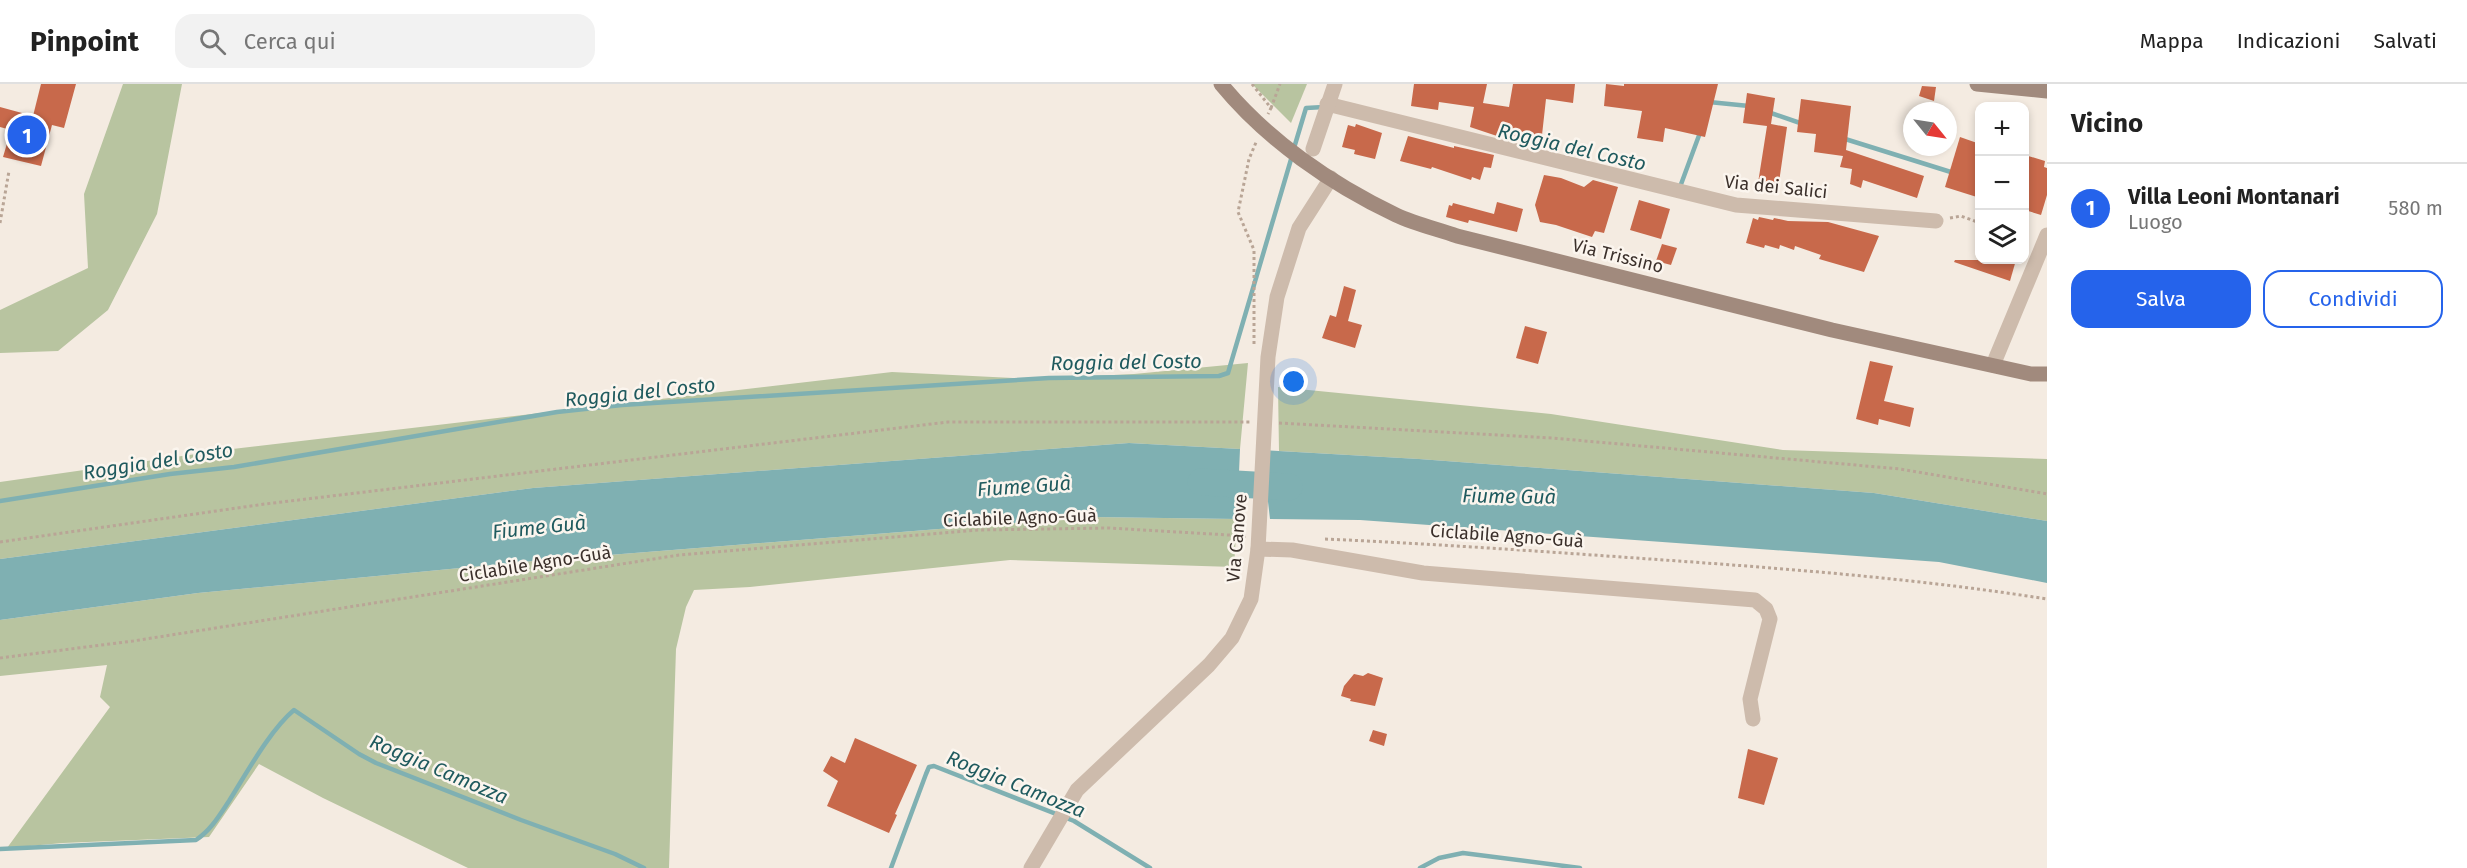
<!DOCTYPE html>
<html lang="it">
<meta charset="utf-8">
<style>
body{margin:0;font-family:"Fira Sans",sans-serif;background:#f2f2f2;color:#222}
.controls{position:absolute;right:18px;top:18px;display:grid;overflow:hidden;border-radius:12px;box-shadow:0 3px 9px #0003}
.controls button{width:54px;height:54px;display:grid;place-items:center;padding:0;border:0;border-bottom:2px solid #e0e0e0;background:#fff;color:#222;font:30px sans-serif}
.compass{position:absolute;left:1903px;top:18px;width:54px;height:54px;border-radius:50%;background:#fff;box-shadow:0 3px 9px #0003;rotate:120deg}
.you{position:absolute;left:1294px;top:298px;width:21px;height:21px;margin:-15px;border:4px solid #fff;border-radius:50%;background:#1a73e8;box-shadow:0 0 0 9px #1a73e833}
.badge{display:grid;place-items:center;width:39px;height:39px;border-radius:50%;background:#2563eb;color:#fff;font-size:20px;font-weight:700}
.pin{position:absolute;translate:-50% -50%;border:3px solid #fff;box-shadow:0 2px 6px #0006}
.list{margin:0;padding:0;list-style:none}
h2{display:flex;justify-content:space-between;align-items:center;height:78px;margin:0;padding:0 24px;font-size:26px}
h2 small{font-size:20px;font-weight:400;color:#767676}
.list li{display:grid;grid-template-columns:39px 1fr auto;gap:18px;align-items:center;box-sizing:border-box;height:90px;padding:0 24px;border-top:2px solid #e0e0e0}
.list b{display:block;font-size:22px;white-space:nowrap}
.list p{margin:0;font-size:20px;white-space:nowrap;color:#767676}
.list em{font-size:20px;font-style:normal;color:#767676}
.actions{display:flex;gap:12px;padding:18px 24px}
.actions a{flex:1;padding:14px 0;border:2px solid #2563eb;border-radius:18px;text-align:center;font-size:21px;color:#2563eb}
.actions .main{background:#2563eb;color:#fff}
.icon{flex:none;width:33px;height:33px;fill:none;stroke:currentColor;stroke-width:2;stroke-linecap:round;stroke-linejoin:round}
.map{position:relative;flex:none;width:2047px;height:784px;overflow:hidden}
header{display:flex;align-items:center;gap:36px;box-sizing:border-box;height:84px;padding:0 30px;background:#fff;border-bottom:2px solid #e0e0e0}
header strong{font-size:28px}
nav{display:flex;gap:33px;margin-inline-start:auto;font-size:21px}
.search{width:420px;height:54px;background:#f2f2f2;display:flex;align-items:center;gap:15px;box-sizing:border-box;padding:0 21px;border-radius:18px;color:#767676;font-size:22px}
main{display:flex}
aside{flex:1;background:#fff}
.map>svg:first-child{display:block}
</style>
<header>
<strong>Pinpoint</strong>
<div class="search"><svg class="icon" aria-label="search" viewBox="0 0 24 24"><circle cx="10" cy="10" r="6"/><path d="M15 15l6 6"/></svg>Cerca qui</div>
<nav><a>Mappa</a><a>Indicazioni</a><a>Salvati</a></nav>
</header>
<main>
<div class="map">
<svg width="2047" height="784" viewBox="0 0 2047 784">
<rect width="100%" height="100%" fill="#f4ebe1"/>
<g fill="#b8c4a0">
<path d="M123 0H182L157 130 108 226 58 267 0 269V226L88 184 84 110Z"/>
<path d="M1252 0H1307L1291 39Z"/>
<path d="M1248 279 1240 365 1129 359 533 404 0 475V398L224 366 892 288 1033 295 1134 290Z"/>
<path d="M1278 303 1551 330 1783 366 2047 375V437L1874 409 1419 375 1279 367Z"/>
<path d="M1091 433 1237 435 1234 483 1010 476 750 503 694 506 686 523 676 565 669 784H468L323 714 259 680 209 753 63 759 7 764 110 623 100 613 107 581 0 592V536L198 509 533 477Z"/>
</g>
<g fill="#7fb0b2">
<path d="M1129 359 1240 365 1237 435 1091 433 533 477 198 509 0 536V475L533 404Z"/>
<path d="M1262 366 1419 375 1874 409 2047 437V499L1939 478 1360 436 1270 435Z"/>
</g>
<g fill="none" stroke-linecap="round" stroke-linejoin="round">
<g stroke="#7fb0b2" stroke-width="4.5">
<path d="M1709 18 1749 22"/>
<path d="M1768 28 1803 40"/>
<path d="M1842 54 1954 89"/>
<path d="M1294 64 1306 24 1324 23"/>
<path d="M1680 103 1701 46"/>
<path d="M0 417 170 390 234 383 557 328 622 321 1049 294 1219 292 1228 289 1292 72"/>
<path d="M0 765 196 756C211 746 219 732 229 717 246 690 270 646 294 626L359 670 376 679 521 736 615 770 644 784"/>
<path d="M891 784 926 690 929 683 934 682 1074 737 1150 784"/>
<path d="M1420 784 1439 774 1463 769 1580 784"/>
</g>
<path stroke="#7fb0b2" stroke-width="27" d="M1201 398 1289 403"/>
</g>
<g fill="#c8694b">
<path d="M41 0H76L64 44 52 41 41 82 3 73 11 46 0 43V23L33 32Z"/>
<path d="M1414 0H1487L1483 19 1509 23 1513 0H1575L1573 19 1546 15 1541 60 1527 58V55L1498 50 1497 52 1470 43 1474 23 1439 18 1438 26 1411 22Z"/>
<path d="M1606 0 1624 2V0H1718L1705 53 1665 44 1663 58 1637 54 1642 27 1604 22Z"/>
<path d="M1922 2 1936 3 1934 17 1919 12Z"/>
<path d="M1747 9 1775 14 1771 40 1787 43 1778 105 1758 99 1767 42 1743 39Z"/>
<path d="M1801 15 1851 22 1846 66 1924 92 1917 114 1863 96 1861 104 1850 100 1852 85 1840 83 1843 72 1814 68 1816 50 1797 48Z"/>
<path d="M1356 40 1382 49 1375 75 1354 70 1355 66 1342 63 1348 41 1355 43Z"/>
<path d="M1408 52 1454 64V62L1494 71 1491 84 1484 83 1480 96 1472 93 1471 96 1432 83 1431 85 1400 77Z"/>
<path d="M1960 53 1980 60V114L1945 103Z"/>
<path d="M2025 71 2045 77 2044 83 2047 84V111L2041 131 2025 126Z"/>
<path d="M1544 91 1561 94 1584 103 1593 96 1618 103 1604 149 1595 147 1592 153 1556 141 1540 138 1535 121Z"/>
<path d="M1639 116 1670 125 1661 155 1630 146Z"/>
<path d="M1497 118 1523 125 1517 148 1469 136 1468 139 1446 133 1449 121 1452 122 1453 119 1494 130Z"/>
<path d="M1759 133 1773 136 1774 134 1788 137 1828 138 1879 152 1864 188 1819 175 1821 171 1795 162 1794 166 1780 161 1779 165 1765 161 1764 164 1746 159 1753 134 1758 136Z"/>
<path d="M1662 160 1677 164 1671 181 1656 177Z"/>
<path d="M1955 176H2016L2010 197 1954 178Z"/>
<path d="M1344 202 1356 206 1348 237 1362 241 1355 264 1322 254 1330 231 1336 233Z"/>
<path d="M1525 242 1547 248 1538 280 1516 274Z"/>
<path d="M1870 277 1893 282 1884 317 1914 324 1910 343 1879 335 1878 341 1856 335Z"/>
<path d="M1368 589 1383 594 1375 622 1350 617 1351 615 1341 612 1344 602 1354 590 1363 592Z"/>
<path d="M1373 646 1387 650 1384 662 1369 657Z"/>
<path d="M855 654 917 681 895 730 897 731 889 749 827 722 838 697 823 687 831 672 845 679Z"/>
<path d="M1748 665 1778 674 1764 721 1738 714Z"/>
</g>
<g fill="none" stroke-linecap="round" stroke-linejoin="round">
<g stroke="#b9a596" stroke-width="3" stroke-dasharray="3 3" stroke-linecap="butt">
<path d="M1252 0 1271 24 1268 30"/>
<path d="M1271 24 1280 0"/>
<path d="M1950 134 1961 132 1980 139"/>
<path d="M0 139 9 87"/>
<path d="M1254 260V166L1238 128 1249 75 1257 56"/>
<path d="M1279 339 1552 354 1900 385 2047 410"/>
<path d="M1325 455C1438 460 1551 468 1664 476 1792 485 1920 495 2047 515"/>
<path d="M0 458 265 420 948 338H1251"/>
<path d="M0 574 133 557 679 471 978 446 1109 444 1246 452"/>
</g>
<g stroke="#cdbbac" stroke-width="15">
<path d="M1327 20 1736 121 1936 137"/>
<path d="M1313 65 1335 0"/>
<path d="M1993 281 2047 151"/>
<path d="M1258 465 1292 466 1423 489 1755 516 1766 525 1770 535 1750 615 1753 635"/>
<path d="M1031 784 1077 706 1209 581 1232 554 1251 515 1258 465 1268 273 1277 213 1299 144 1331 94"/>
</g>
<g stroke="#a18a7d" stroke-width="15">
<path d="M1221 0C1267 56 1331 100 1396 131 1415 140 1437 145 1457 152L1832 246 2031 290H2047"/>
<path d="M1977 0 2047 7"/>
</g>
</g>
<g text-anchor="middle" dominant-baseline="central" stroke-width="5" stroke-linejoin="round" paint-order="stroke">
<g font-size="18" fill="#3b302b" stroke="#fbf5ee">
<text transform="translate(1776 103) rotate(6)">Via dei Salici</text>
<text transform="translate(1618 172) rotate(14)">Via Trissino</text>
<text transform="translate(1020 434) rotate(-2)">Ciclabile Agno-Guà</text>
<text transform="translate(1507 452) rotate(4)">Ciclabile Agno-Guà</text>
<text transform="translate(1237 454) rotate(-85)">Via Canove</text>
<text transform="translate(535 480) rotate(-9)">Ciclabile Agno-Guà</text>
</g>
<g font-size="20" font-style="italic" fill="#1f5a5e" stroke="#fbf5ee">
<text transform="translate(1572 63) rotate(13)">Roggia del Costo</text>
<text transform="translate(1126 278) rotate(-1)">Roggia del Costo</text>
<text transform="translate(640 308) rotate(-6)">Roggia del Costo</text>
<text transform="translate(158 377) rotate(-9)">Roggia del Costo</text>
<text transform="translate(1024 402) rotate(-4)">Fiume Guà</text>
<text transform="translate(1509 412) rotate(1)">Fiume Guà</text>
<text transform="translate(539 443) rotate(-6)">Fiume Guà</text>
<text transform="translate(439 685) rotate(23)">Roggia Camozza</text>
<text transform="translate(1016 700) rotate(22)">Roggia Camozza</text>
</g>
</g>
</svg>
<div class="controls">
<button>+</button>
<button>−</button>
<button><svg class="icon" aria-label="layers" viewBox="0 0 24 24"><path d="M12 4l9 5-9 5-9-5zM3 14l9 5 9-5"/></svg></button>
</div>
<svg class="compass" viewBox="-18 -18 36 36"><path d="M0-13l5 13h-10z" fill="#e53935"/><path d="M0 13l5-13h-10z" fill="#767676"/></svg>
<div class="you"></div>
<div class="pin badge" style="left:27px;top:51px">1</div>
</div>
<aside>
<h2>Vicino<small></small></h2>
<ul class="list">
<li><span class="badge">1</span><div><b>Villa Leoni Montanari</b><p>Luogo</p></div><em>580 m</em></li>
</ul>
<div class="actions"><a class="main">Salva</a><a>Condividi</a></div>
</aside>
</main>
